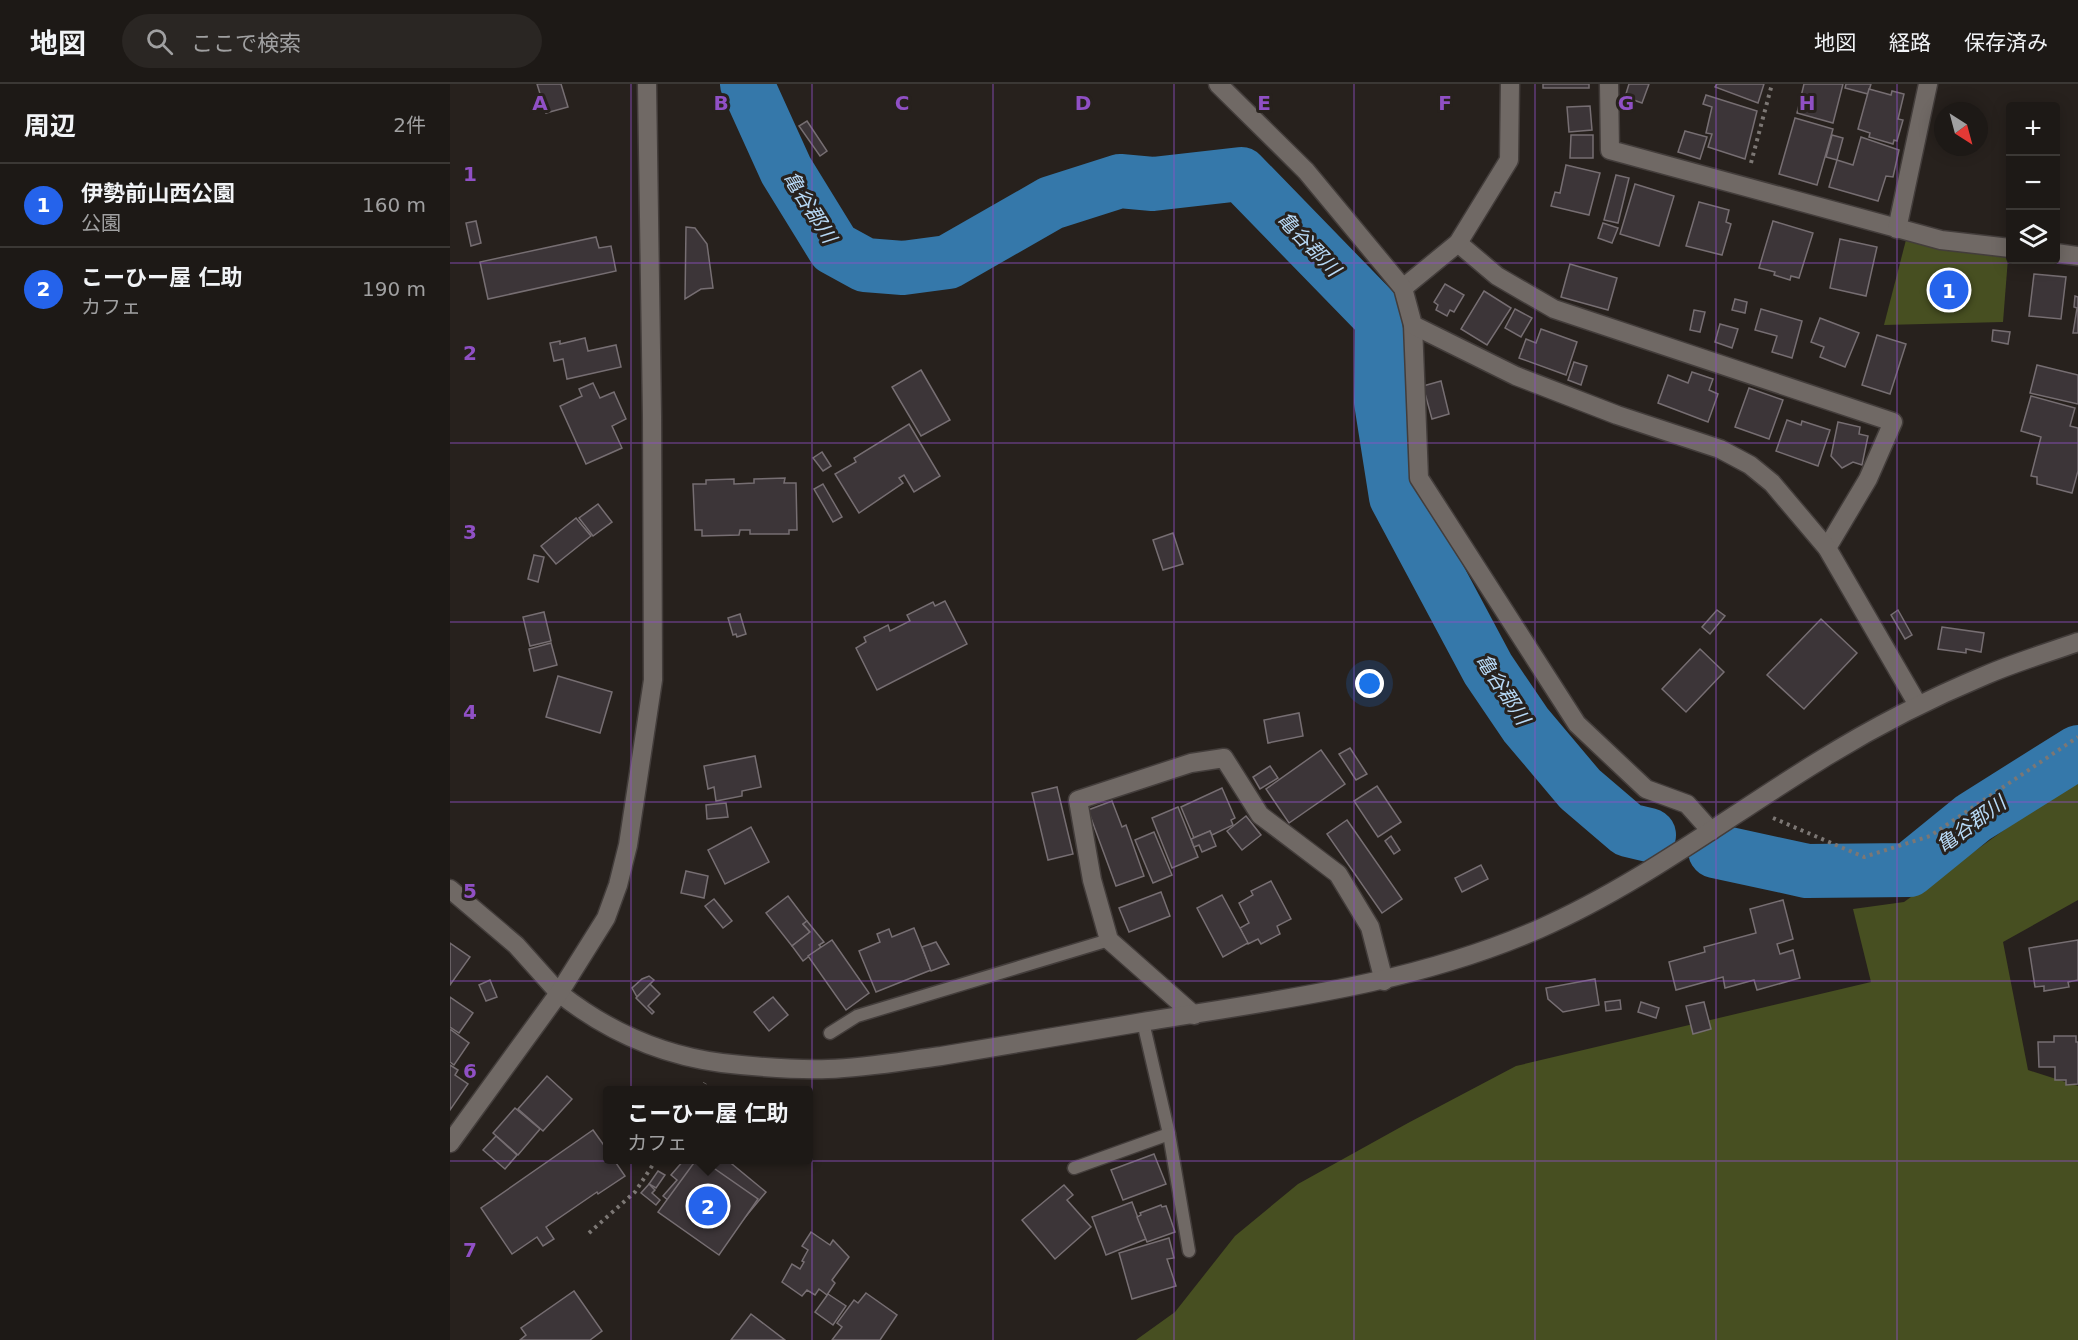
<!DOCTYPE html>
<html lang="ja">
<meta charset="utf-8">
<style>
body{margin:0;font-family:"DejaVu Sans","Noto Sans JP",sans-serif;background:#2a2623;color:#f1f3f6}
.controls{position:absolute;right:18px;top:18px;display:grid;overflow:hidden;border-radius:6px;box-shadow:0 3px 15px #0003}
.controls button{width:54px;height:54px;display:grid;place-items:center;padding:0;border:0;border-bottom:2px solid #3b3835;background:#1d1916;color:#f1f3f6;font:30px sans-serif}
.compass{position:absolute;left:1484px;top:18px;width:54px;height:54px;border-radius:50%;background:#1d1916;box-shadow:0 3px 15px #0003;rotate:144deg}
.you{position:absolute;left:920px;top:600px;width:21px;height:21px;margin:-15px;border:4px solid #fff;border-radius:50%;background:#1a73e8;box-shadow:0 0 0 9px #1a73e833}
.badge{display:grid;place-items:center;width:39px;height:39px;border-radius:50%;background:#2563eb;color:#fff;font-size:20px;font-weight:700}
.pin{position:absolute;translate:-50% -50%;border:3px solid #fff;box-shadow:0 2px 6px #0006}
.popup{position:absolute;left:153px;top:1002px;width:210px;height:78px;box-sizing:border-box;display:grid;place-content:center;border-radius:6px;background:#1d1916;filter:drop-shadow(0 2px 4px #0005);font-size:20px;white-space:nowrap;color:#a0a0a1}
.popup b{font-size:22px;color:#f1f3f6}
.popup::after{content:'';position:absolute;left:50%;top:100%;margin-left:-12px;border:12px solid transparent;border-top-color:#1d1916}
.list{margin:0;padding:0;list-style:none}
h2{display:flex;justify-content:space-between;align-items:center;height:78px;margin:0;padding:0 24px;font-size:26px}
h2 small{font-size:20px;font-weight:400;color:#a0a0a1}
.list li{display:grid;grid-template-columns:39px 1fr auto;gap:18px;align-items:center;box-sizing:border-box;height:84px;padding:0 24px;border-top:2px solid #3b3835}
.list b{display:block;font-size:22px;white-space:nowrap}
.list p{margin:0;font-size:20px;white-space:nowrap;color:#a0a0a1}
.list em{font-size:20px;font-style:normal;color:#a0a0a1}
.icon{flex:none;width:33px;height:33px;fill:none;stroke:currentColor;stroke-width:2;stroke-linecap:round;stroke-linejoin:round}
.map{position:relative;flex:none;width:1628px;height:1256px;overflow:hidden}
header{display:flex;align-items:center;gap:36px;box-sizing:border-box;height:84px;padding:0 30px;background:#1d1916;border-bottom:2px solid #3b3835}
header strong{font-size:28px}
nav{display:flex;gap:33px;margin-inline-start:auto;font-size:21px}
.search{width:420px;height:54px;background:#2a2623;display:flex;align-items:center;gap:15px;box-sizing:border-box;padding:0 21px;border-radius:33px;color:#a0a0a1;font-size:22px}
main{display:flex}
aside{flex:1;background:#1d1916}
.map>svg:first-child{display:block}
</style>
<header>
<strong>地図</strong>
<div class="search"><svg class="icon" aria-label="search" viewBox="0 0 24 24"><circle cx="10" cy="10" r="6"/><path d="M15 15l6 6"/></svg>ここで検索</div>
<nav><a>地図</a><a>経路</a><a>保存済み</a></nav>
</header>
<main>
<aside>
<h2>周辺<small>2件</small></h2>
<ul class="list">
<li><span class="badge">1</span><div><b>伊勢前山西公園</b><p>公園</p></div><em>160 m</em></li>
<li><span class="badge">2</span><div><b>こーひー屋 仁助</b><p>カフェ</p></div><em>190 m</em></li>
</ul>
</aside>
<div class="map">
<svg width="1628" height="1256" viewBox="0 0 1628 1256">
<rect width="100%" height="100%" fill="#27211d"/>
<g fill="#474f21">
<path d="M1457 152 1558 174 1553 238 1434 241Z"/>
<path d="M1628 693V816L1553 858 1578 986 1628 1002V1256H686L725 1228 785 1152 848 1100 958 1039 1066 982 1421 898 1403 825 1454 818Z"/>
</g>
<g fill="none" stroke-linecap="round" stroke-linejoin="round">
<g stroke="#3578aa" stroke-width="54">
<path d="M297 0 336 86 384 164 415 181 453 184 498 178 601 119 670 97 703 100 791 90 932 235 931 318 946 413 1038 585 1076 641 1130 705 1178 746 1199 751"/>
<path d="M1265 767 1357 787 1459 786 1523 734 1628 668"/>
</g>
</g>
<g fill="#3c3538" stroke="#766e72" stroke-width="1.5" fill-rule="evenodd">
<path d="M87 0H111L118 23 96 29Z"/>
<rect x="1093" y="0" width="46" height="4"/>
<path d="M1179 0H1199L1192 19 1175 13Z"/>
<path d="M1267 0H1314L1308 19 1265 3Z"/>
<path d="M1354 0H1393L1383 39 1347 29Z"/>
<path d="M1396 0H1421L1418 10 1395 4Z"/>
<path d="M1419 5 1441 11 1442 7 1454 10 1448 35 1453 36 1447 57 1444 56 1443 60 1419 53 1420 49 1408 45Z"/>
<path d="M1256 11 1307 27 1295 75 1258 63 1262 50 1256 49 1262 23 1253 20Z"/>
<path d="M1140 22 1142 46 1119 48 1117 23Z"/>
<path d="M1345 34 1383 45 1367 101 1329 90Z"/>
<path d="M357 37 377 67 370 72 349 42Z"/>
<path d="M1235 47 1257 53 1250 75 1228 68Z"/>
<path d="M1121 51H1143V74H1120Z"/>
<path d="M1382 51 1393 54 1387 76 1376 73Z"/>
<path d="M1411 53 1449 66 1443 93 1436 92 1428 117 1379 103 1387 76 1403 81Z"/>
<path d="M1116 81 1150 89 1139 131 1101 122 1105 108 1110 109Z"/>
<path d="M1166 91 1179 94 1168 139 1154 136Z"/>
<path d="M1185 100 1224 112 1209 162 1170 150Z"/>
<path d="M1249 118 1279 126 1276 138 1281 140 1272 171 1236 162Z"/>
<path d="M26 137 31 159 21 162 16 139Z"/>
<path d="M1323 137 1363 149 1349 194 1341 192 1340 196 1324 191 1325 188 1309 184Z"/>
<path d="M1153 139 1168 144 1162 159 1148 154Z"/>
<path d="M236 143 245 144 257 160 263 204 251 205 235 215Z"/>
<path d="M146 153 149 164 161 162 166 187 38 215 30 178Z"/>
<path d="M1390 155 1427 163 1416 212 1380 204Z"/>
<path d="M1120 180 1167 194 1158 226 1111 213Z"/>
<path d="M1584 190 1616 193 1611 235 1579 232Z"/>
<path d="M995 200 1014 211 1004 228 1000 226 997 232 986 226 988 221 984 218Z"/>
<path d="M1034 207 1061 224 1037 261 1011 245Z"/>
<path d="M1625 212 1628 213V249H1623L1627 224 1624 223Z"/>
<path d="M1285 215 1297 218 1295 229 1282 226Z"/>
<path d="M1065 225 1082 234 1071 253 1055 244Z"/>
<path d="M1311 225 1352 237 1342 274 1322 268 1327 252 1305 246Z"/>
<path d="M1244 226 1255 228 1250 248 1240 246Z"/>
<path d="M1370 234 1409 249 1395 283 1370 273 1374 263 1361 258Z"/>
<path d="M1270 240 1288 245 1282 264 1265 258Z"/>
<path d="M1091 245 1127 258 1116 291 1069 274 1076 255 1086 259Z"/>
<path d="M1543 246 1560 248 1558 260 1542 257Z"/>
<path d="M1427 251 1456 260 1440 310 1412 301Z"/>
<path d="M135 254 138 267 166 261 171 283 117 295 113 275 104 277 100 259 110 257V260Z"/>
<path d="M1124 278 1137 282 1131 301 1118 296Z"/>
<path d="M1587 281 1628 291V320L1580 309Z"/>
<path d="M471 286 500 336 471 352 442 303Z"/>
<path d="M1242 288 1263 295 1259 306 1268 310 1258 338 1208 319 1218 291 1238 299Z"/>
<path d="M991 297 999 330 982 335 973 302Z"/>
<path d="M143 299 150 314 164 308 176 335 162 342 172 364 136 380 110 322 132 312 129 305Z"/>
<path d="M1299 304 1333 316 1319 355 1285 343Z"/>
<path d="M1581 312 1625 324 1620 342 1628 344V387L1622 409 1587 400V393L1581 392 1591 353 1571 347Z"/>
<path d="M1337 336 1351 341 1352 337 1380 346 1368 382 1326 367Z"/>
<path d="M1388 338 1410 343 1409 350 1418 352 1412 381 1403 378 1392 384 1381 372Z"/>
<path d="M459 340 490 392 464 408 454 391 449 394 453 399 409 429 385 390 406 378 404 374Z"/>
<path d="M372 368 381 382 373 387 363 374Z"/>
<path d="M335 394 334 399H346L347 446H339V450H300V446H290L289 451 252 452V446H245L243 400H256V396L284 395V400L304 399V395Z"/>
<path d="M373 400 392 433 383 438 364 405Z"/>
<path d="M148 420 162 438 143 452 129 434Z"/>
<path d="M126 434 141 452 106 480 91 462Z"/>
<path d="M723 449 733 480 713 486 703 456Z"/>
<path d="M84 471 94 473 88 498 78 495Z"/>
<path d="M495 517 517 560 427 606 406 564 416 558 414 553 438 541 440 547 460 537 457 531 483 518 485 522Z"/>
<path d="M1267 526 1275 532 1260 550 1252 543Z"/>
<path d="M1448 526 1462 551 1455 555 1441 531Z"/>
<path d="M94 528 101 557 80 562 73 533Z"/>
<path d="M290 530 296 550 287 553 286 550 283 551 278 534Z"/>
<path d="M1371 535 1407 569 1354 625 1317 591Z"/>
<path d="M1492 543 1534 549 1531 568 1516 565V569L1488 565Z"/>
<path d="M101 559 107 581 84 587 79 565Z"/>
<path d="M1250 565 1274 588 1236 628 1212 605Z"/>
<path d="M108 592 162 608 150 649 96 633Z"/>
<path d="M849 629 853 652 818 659 814 636Z"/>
<path d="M900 664 917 690 906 696 889 670Z"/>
<path d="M871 666 895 700 839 739 816 705Z"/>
<path d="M305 672 311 703 292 707V712L266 717 264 703 258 705 254 682Z"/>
<path d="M820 682 828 694 810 705 803 693Z"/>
<path d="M927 702 951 738 928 753 904 717Z"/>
<path d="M607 703 623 770 598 776 582 709Z"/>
<path d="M772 704 785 734 781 736 783 741 762 751 760 747 744 754 731 723Z"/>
<path d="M662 717 672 743 676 741 694 792 666 802 638 726Z"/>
<path d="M276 719 278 733 257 735 256 721Z"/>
<path d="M728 723 748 773 722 784 702 734Z"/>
<path d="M796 732 811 751 792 766 777 747Z"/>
<path d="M897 736 952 815 932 829 877 750Z"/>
<path d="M301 743 319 778 275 800 258 766Z"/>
<path d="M760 747 766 762 752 768 749 761 744 763 741 755Z"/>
<path d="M704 748 722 791 703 799 685 756Z"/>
<path d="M941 752 950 766 944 770 935 757Z"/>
<path d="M1031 781 1038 795 1012 808 1005 794Z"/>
<path d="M236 787 258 792 254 814 231 809Z"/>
<path d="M821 797 841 835 827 842 830 850 811 860 808 855 798 860 790 844 799 839 789 819 803 811 801 807Z"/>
<path d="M711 808 720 832 679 848 669 824Z"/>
<path d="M772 811 798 859 773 873 747 824Z"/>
<path d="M338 812 357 837 353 840 360 848 342 862 316 829Z"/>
<path d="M264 815 282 837 273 844 255 822Z"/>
<path d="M1333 816 1343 855 1327 860 1330 870 1343 866 1350 894 1307 906 1304 896 1275 904 1273 893 1226 906 1219 878 1255 868 1254 863 1306 849 1300 825Z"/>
<path d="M357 837 374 858 369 861 371 863 353 877 342 862 360 848 353 840Z"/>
<path d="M464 844 481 886 426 908 409 867 430 858 427 850 439 845 442 853Z"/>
<path d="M382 856 419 909 396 926 358 872Z"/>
<path d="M1628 856V896L1618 898 1619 903 1594 907V902L1585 903 1579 864Z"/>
<path d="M486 858 499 880 481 887 472 863Z"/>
<path d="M0 859 20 873 0 901Z"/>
<path d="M199 892 204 896 187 913 182 904 192 895Z"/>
<path d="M1145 895 1149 921 1113 928 1098 915 1096 904Z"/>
<path d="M40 896 47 913 36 917 29 901Z"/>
<path d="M200 900 210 910 198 922 204 928 202 930 186 914Z"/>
<path d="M0 913 23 929 9 949 0 943Z"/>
<path d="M323 913 338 931 319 947 304 928Z"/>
<path d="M1170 916 1171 925 1156 927 1155 918Z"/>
<path d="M1191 918 1209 924 1206 934 1188 928Z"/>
<path d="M1254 918 1261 945 1243 950 1236 922Z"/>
<path d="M0 945 19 959 4 981 0 978Z"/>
<path d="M1604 952H1626V958H1628V1000L1616 1001V996H1605V983H1589L1588 958H1604Z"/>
<path d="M0 981 8 986 5 991 18 1000 0 1026Z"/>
<path d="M97 992 122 1015 93 1047 68 1025Z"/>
<path d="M65 1024 90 1045 68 1071 43 1049Z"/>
<path d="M143 1046 158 1067V1076H164L175 1092 148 1110 147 1108 96 1143 104 1155 93 1162 87 1153 62 1170 31 1124Z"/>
<path d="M46 1052 67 1071 55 1085 33 1066Z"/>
<path d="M704 1070 716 1100 673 1116 661 1086Z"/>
<path d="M234 1076H268L272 1079 277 1076 316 1108 269 1165 243 1147 241 1149 225 1136 232 1128 213 1112 227 1096 221 1091ZM254 1109 272 1124 264 1134 246 1119Z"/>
<path d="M246 1076H252L308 1115 269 1171 208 1128Z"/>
<path d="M208 1087 215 1091 206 1104 199 1100Z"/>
<path d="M199 1100 205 1106 202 1109 210 1116 206 1121 191 1109Z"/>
<path d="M614 1101 623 1111 617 1116 641 1143 605 1175 572 1136Z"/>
<path d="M682 1118 696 1155 656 1171 642 1133Z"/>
<path d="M711 1121 712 1123 716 1122 725 1148 697 1158 687 1133 691 1131 690 1129Z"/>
<path d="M361 1148 380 1161 383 1156 399 1173 382 1196 385 1199 377 1211 369 1205 365 1211 357 1206 352 1212 332 1198 342 1180 350 1185 354 1178 352 1177 358 1166 352 1162Z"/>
<path d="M719 1154 724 1174 717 1175 726 1202 682 1215 669 1169Z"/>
<path d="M124 1207 152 1247 140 1256H70L76 1251 71 1244Z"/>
<path d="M416 1209 447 1231 430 1256H382L392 1243 387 1239 404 1216 408 1219Z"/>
<path d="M378 1210 396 1222 383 1241 365 1228Z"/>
<path d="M301 1230 335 1256H281Z"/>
</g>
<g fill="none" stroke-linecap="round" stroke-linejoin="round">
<defs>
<g id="lane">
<path d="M693 938 719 1050 739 1167"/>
<path d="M380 949 407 932 659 856"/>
<path d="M624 1084 719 1050"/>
</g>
<g id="street">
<path d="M1159 0 1160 66 1491 156 1560 164"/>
<path d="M1447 145 1478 0"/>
<path d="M1008 159 1047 192 1104 225 1443 338 1418 395 1377 464"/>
<path d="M1606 169 1628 172"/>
<path d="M953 204 1008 159 1059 76 1060 0"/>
<path d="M963 241 969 394 1127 640 1196 705 1237 720 1261 747"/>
<path d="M0 805 66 861 109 909"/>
<path d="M744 931 659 856 642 796 628 716 741 679 774 674 810 731 888 790 920 843 934 897"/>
</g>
<g id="secondary">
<path d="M768 0 856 87 953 204 963 241 1066 292 1167 331 1270 365 1300 381 1322 399 1377 464 1468 621"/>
<path d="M109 909C157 947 210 971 272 979 307 983 343 986 378 985 416 984 453 977 491 972 559 961 625 949 693 938 828 916 963 900 1089 845 1189 801 1276 734 1369 677 1422 644 1478 615 1536 591 1566 578 1597 569 1628 558"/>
<path d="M0 1059 109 909 156 834 168 801 178 761 203 596 202 332 197 0"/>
</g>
</defs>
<use href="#lane" stroke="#433d3b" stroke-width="15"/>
<use href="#street" stroke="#433d3b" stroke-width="21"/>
<use href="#secondary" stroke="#433d3b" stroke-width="21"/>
<g stroke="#7c7774" stroke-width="4" stroke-dasharray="3 4.5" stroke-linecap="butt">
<path d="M1301 79 1322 0"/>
<path d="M1323 734 1414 773 1480 752 1628 653"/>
<path d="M251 1006 255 999"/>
<path d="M139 1149 185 1108 206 1076"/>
</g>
<use href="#lane" stroke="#706965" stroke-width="12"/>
<use href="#street" stroke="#706965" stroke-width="18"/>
<use href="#secondary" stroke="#706965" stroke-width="18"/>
</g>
<path fill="none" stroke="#9050c5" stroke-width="1.5" stroke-opacity="0.55" d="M181 0V1256M362 0V1256M543 0V1256M724 0V1256M904 0V1256M1085 0V1256M1266 0V1256M1447 0V1256M0 179H1628M0 359H1628M0 538H1628M0 718H1628M0 897H1628M0 1077H1628"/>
<g text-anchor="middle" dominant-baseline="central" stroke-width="6" stroke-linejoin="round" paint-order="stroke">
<g font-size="20" font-style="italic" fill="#b7d9f6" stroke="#27211d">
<text transform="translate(360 123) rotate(58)">亀谷郡川</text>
<text transform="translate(859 160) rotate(46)">亀谷郡川</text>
<text transform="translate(1053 605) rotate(57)">亀谷郡川</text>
<text transform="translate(1521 740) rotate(-36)">亀谷郡川</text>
</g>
</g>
<g font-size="20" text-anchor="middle" font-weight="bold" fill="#9050c5" stroke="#27211d" stroke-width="6" stroke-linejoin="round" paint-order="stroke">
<text x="90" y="26">A</text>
<text x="271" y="26">B</text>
<text x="452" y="26">C</text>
<text x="633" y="26">D</text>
<text x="814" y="26">E</text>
<text x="995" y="26">F</text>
<text x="1176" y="26">G</text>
<text x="1357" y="26">H</text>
<text x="20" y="97">1</text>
<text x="20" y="276">2</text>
<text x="20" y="455">3</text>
<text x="20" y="635">4</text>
<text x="20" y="814">5</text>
<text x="20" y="994">6</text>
<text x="20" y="1173">7</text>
</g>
</svg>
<div class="controls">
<button>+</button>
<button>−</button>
<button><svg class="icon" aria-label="layers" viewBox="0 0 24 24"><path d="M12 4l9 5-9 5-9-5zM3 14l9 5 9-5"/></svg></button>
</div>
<svg class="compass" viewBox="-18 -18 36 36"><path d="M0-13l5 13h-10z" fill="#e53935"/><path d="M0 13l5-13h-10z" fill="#a0a0a1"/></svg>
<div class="you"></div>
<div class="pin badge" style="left:1499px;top:206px">1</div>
<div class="pin badge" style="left:258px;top:1122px">2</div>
<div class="popup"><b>こーひー屋 仁助</b>カフェ</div>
</div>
</main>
